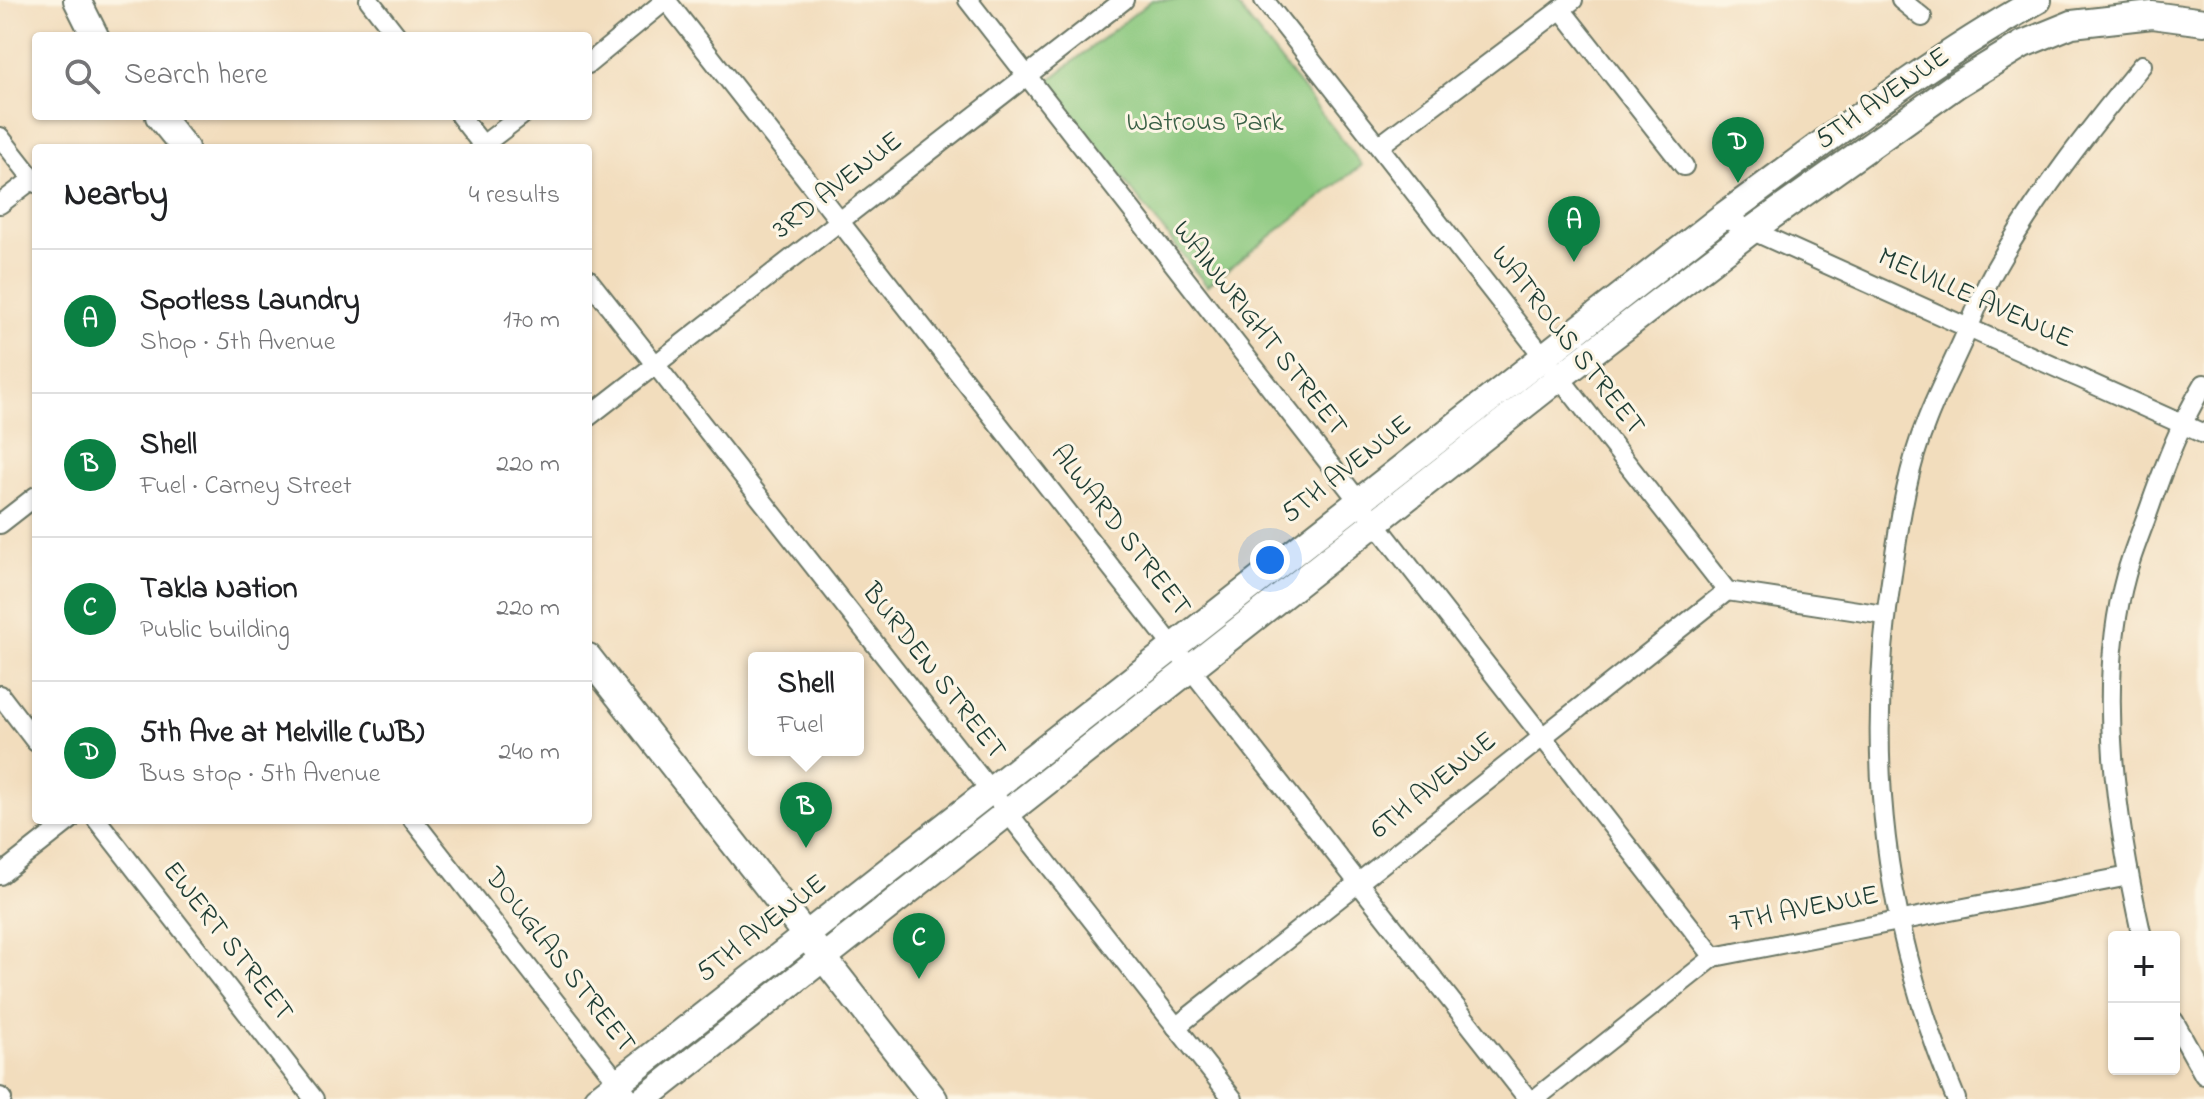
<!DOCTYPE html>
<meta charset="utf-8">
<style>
body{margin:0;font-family:"Indie Flower",sans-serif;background:#f6f6f6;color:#202124}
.controls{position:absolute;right:24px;bottom:24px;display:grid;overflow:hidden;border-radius:8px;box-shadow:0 2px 6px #0004}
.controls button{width:72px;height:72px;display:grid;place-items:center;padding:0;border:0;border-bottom:2px solid #e0e0e0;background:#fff;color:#202124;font:40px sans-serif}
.you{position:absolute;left:1270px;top:560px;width:28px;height:28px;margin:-20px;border:6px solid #fff;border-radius:50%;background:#1a73e8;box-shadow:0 0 0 12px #1a73e833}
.badge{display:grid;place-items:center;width:52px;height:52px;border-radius:50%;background:#0b8043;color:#fff;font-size:26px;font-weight:700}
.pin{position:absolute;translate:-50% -66px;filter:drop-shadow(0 2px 4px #0008)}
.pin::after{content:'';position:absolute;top:42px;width:28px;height:24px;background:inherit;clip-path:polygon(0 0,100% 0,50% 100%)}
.popup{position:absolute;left:748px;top:652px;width:116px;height:104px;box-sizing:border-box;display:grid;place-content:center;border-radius:8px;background:#fff;filter:drop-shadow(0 2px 6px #0005);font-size:26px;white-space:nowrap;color:#757577}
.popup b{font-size:30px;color:#202124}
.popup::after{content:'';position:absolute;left:50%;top:100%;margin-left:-16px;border:16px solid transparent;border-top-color:#fff}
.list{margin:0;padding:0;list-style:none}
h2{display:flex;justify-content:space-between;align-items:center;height:104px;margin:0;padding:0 32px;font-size:34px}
h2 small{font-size:26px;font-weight:400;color:#757577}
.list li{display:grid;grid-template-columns:52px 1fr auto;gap:24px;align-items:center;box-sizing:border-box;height:144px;padding:0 32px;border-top:2px solid #e0e0e0}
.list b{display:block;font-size:30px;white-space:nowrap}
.list p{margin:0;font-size:26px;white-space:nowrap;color:#757577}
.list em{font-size:26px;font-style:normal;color:#757577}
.icon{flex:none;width:44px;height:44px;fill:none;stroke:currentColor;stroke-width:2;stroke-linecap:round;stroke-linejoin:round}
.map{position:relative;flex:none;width:2204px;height:1099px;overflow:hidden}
.search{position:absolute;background:#fff;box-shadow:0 2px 6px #0004;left:32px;top:32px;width:560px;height:88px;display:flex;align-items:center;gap:20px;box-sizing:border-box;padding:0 28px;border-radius:8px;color:#757577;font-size:30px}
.panel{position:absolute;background:#fff;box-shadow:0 2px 6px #0004;left:32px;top:144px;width:560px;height:680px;border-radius:8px}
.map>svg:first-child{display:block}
</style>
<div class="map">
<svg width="2204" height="1099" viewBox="0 0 2204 1099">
<rect width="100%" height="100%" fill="#fcf5e5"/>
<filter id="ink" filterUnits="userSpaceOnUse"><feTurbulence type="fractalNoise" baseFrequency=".0125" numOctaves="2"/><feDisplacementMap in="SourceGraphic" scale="16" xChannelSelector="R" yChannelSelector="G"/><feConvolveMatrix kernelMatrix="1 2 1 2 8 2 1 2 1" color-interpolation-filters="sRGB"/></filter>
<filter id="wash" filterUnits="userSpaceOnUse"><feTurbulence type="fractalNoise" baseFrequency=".006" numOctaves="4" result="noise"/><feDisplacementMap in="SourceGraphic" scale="32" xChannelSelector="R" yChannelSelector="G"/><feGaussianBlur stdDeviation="1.8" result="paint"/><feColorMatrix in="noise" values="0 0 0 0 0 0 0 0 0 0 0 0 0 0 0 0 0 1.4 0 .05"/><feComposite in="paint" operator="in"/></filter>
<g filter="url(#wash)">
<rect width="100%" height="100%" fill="#f2ddbd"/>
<path fill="#89c77d" stroke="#548258" stroke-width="2" d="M1152 0H1233L1362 165 1207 286 1047 82Z"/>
</g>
<g filter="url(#ink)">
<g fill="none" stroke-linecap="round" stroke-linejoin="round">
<defs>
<g id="street">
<path d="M369 0 397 36"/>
<path d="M968 0 1714 957"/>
<path d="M1264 0 1727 591 1884 615"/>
<path d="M1901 0 1922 17"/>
<path d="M1561 9 1684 166"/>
<path d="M588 64 666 0 1528 1099"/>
<path d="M460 116 485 148"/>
<path d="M0 137 36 183"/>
<path d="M1379 146 1573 0"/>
<path d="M479 148 521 116"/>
<path d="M0 204 33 179"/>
<path d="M1722 217 2204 434"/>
<path d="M588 279 1233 1099"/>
<path d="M588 417 1124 0"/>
<path d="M0 524 36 496"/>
<path d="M0 695 36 742"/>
<path d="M97 820 314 1099"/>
<path d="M413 820 631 1099"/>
<path d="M0 875 70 820"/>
<path d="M2142 937C2117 826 2095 687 2126 575 2133 550 2144 525 2152 501 2167 459 2181 422 2204 384"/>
<path d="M2174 1021 2204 1075"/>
<path d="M1176 1027 1727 591"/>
<path d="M0 1097 2 1099"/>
<path d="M1535 1099 1714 957 2129 876"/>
<path d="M1956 1099C1883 924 1863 754 1893 567 1900 518 1908 466 1927 420 1938 392 1952 365 1964 338 1974 316 1982 292 1994 271 2036 197 2088 131 2142 65"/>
</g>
<g id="secondary">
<path d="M77 0 95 36"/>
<path d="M159 116 185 148"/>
<path d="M588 657 934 1099"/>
<path d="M597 1099 1722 217C1825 142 1926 62 2038 0"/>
<path d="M644 1099 1560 377 1752 230 1956 85 2023 44 2072 24 2152 15 2204 22"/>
</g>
</defs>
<use href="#street" stroke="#697564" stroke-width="22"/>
<use href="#secondary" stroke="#697564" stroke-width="30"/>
<use href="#street" stroke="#fff" stroke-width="18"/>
<use href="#secondary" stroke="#fff" stroke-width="26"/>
</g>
</g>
<g text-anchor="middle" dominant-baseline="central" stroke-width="6" stroke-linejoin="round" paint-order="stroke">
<g font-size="28" fill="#1f3d34" stroke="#fcf5e5">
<text transform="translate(1883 99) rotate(-35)">5TH AVENUE</text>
<text transform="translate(838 186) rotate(-38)">3RD AVENUE</text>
<text transform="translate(1975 299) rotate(24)">MELVILLE AVENUE</text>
<text transform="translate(1259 329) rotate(52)">WAINWRIGHT STREET</text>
<text transform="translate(1567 341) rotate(52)">WATROUS STREET</text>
<text transform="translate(1347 470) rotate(-38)">5TH AVENUE</text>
<text transform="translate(1120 531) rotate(52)">ALWARD STREET</text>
<text transform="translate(933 672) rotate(52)">BURDEN STREET</text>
<text transform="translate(1434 786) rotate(-39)">6TH AVENUE</text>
<text transform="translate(1804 910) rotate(-11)">7TH AVENUE</text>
<text transform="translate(762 929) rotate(-38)">5TH AVENUE</text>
<text transform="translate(227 942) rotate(52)">EWERT STREET</text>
<text transform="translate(559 961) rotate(52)">DOUGLAS STREET</text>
</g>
<g font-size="28" fill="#3a6046" stroke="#fcf5e5">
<text x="1205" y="123">Watrous Park</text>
</g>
</g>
</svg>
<div class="controls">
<button>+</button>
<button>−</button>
</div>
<div class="you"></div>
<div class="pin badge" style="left:1574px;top:262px">A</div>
<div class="pin badge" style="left:806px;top:848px">B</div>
<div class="popup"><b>Shell</b>Fuel</div>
<div class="pin badge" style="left:919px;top:979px">C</div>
<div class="pin badge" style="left:1738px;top:183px">D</div>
<div class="search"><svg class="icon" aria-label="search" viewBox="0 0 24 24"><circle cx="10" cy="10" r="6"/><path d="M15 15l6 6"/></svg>Search here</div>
<section class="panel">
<h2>Nearby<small>4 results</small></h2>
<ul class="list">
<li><span class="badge">A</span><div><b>Spotless Laundry</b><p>Shop · 5th Avenue</p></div><em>170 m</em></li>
<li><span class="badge">B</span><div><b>Shell</b><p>Fuel · Carney Street</p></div><em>220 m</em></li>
<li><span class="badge">C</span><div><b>Takla Nation</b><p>Public building</p></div><em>220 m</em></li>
<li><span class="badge">D</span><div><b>5th Ave at Melville (WB)</b><p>Bus stop · 5th Avenue</p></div><em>240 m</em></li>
</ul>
</section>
</div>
